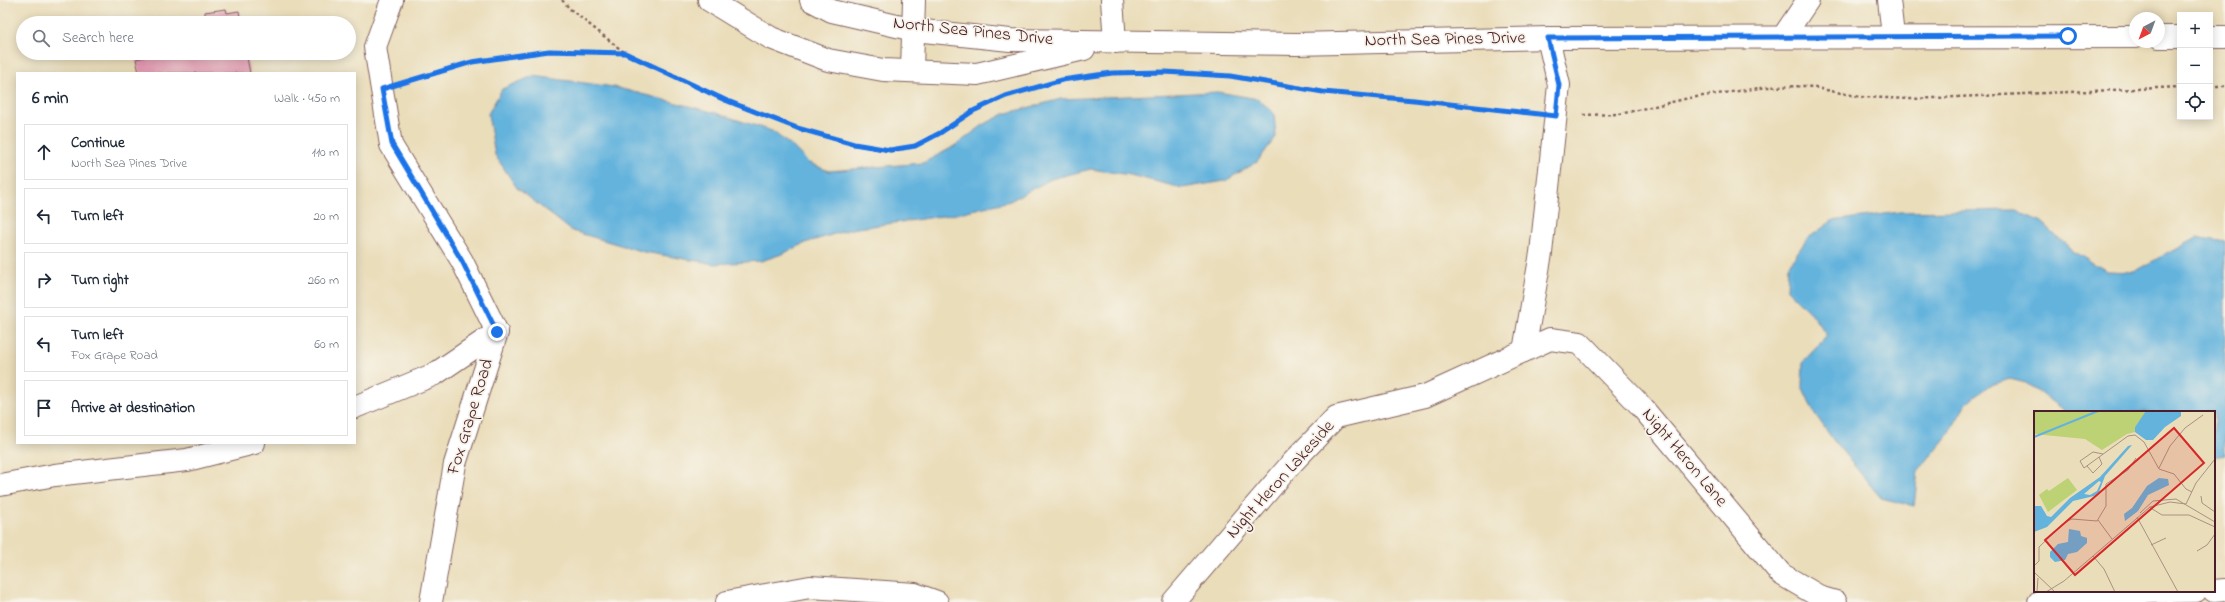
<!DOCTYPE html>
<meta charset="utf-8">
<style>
body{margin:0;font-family:"Indie Flower",sans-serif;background:#f6f6f7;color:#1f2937}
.controls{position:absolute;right:12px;top:12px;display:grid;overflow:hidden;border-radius:0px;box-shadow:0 2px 10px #0003}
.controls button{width:36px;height:36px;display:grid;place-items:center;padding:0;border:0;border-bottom:1px solid #e0e1e3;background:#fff;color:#1f2937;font:20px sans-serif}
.compass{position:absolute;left:2129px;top:12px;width:36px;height:36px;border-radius:50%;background:#fff;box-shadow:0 2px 10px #0003;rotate:221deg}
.stop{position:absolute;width:12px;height:12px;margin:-9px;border:3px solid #1a73e8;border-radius:50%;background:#fff}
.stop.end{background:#1a73e8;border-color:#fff;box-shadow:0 1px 4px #0008}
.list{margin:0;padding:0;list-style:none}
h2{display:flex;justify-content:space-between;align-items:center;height:52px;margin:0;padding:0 16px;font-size:17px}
h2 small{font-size:13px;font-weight:400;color:#747a83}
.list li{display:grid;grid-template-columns:26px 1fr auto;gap:12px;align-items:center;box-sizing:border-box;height:56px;margin:0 8px 8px;padding:0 8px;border:1px solid #e0e1e3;border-radius:0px}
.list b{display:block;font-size:15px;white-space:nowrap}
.list p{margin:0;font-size:13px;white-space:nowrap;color:#747a83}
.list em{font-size:13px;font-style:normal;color:#747a83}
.icon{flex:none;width:22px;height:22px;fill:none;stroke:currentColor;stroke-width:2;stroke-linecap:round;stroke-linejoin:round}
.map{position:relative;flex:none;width:2225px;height:602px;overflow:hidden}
.search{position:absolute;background:#fff;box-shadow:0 2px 10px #0003;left:16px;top:16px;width:340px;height:44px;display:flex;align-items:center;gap:10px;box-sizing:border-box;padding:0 14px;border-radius:22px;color:#747a83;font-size:15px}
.panel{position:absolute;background:#fff;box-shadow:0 2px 10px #0003;left:16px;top:72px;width:340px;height:372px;border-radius:0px}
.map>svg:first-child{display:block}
</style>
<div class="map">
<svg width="2225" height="602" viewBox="0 0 2225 602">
<rect width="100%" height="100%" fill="#f7f3e8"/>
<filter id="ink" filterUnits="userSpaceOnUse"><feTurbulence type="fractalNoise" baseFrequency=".025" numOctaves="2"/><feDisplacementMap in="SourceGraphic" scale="8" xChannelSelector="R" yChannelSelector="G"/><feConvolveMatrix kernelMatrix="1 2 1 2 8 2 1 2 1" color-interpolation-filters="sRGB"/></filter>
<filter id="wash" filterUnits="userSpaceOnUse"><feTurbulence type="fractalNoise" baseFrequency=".012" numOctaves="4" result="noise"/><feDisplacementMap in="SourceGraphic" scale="16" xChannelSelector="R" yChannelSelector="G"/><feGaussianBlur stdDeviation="0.9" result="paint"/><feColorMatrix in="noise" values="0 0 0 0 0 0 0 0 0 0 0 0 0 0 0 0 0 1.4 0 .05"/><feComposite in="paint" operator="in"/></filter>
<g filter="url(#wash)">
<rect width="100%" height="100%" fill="#eaddba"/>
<g fill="#63b3dd" stroke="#566984">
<path d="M533 76 614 87 716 113 772 131 794 148 809 163 829 171 923 163 955 146 983 125 1004 114 1061 99 1218 92 1258 99 1274 113 1276 137 1257 162 1225 181 1182 188 1130 175 1091 169 1051 179 1010 201 950 215 851 229 808 242 782 254 761 261 715 264 644 252 572 231 517 188 495 155 488 114 502 89Z"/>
<path d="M2016 210 2041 222 2072 251 2107 271 2133 272 2197 237 2225 242V455L2214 457V412H2066L2026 383 2010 379 1988 386 1966 404 1948 435 1918 471 1914 506 1881 498 1834 441 1815 414 1802 386 1803 362 1827 336 1812 315 1787 290 1788 266 1807 239 1832 221 1900 212Z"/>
</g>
<g id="blocks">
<g fill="#e59ab3">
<path d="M226 9 227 13 239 11 241 23H175L205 16V12Z"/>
<path d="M144 53H246L250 73H139L136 59 145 57Z"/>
</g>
</g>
</g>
<g filter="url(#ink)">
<use href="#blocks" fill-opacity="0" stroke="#82625d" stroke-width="1"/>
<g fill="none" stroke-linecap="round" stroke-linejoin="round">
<defs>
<g id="minor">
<path d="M392 0 375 47 391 145 462 261 497 332 455 464 431 602"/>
<path d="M709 0 771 38 828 60 883 70 977 74 1084 49"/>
<path d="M811 0 832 11 914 30 1010 40 1296 44 1548 38 2135 37"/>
<path d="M1112 0 1115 42"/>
<path d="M1889 0 1893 36"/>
<path d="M1783 37 1808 0"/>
<path d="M2159 37H2180"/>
<path d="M2210 37H2225"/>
<path d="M912 71 914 0"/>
<path d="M1524 351 1541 253 1559 85 1548 38"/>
<path d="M355 407 435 374 497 332"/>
<path d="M0 485 55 475 187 460 254 443"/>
<path d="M2214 591 2225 590"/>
<path d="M727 602 810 587 915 594 937 602"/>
<path d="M1173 602 1291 464 1336 417 1425 396 1550 339 1580 343 1640 405 1781 574 1822 598 1836 602"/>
<path d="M2039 602 2152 592 2196 591"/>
</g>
</defs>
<use href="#minor" stroke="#82625d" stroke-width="24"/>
<g stroke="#82625d" stroke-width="2.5" stroke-dasharray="3 3" stroke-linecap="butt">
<path d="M562 0 570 9 625 53 725 100 797 128 854 144 890 151 915 146 940 133 973 111 1000 99"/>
<path d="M1096 75 1112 73 1165 72 1230 76 1323 92 1414 100 1528 113"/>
<path d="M409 81 472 62 549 51 625 53"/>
<path d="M2210 86H2225"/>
<path d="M1583 115 1620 114 1689 98 1767 87 1806 86 1861 97 1912 99 2180 87"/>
</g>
<use href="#minor" stroke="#fff" stroke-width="22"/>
</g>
</g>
<g fill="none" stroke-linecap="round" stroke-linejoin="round" filter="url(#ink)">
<path stroke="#1a73e8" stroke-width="5" d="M497 332 462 261 392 144 382 89 472 62 549 51 625 53 725 100 797 128 854 144 890 150 915 146 940 133 973 111 1006 96 1062 80 1112 73 1165 72 1230 76 1323 92 1414 100 1556 116 1559 85 1548 38 2068 36"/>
</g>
<g text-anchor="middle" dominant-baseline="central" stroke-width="3.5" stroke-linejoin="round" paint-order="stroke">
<g font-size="18" fill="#4a1f2b" stroke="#f7f3e8">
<text transform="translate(973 32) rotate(6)">North Sea Pines Drive</text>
<text transform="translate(1445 40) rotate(-1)">North Sea Pines Drive</text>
<text transform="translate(471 417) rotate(-73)">Fox Grape Road</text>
<text transform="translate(1684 458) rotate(50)">Night Heron Lane</text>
<text transform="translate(1281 480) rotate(-48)">Night Heron Lakeside</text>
</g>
</g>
<g transform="translate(2034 411)">
<rect width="181" height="181" fill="#eaddba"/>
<path d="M0 0H113L101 16V21L93 23 68 39 51 28 0 23ZM34 67 43 79 14 101 5 84 13 78 15 80Z" fill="#bdd175"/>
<path d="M112 0H147V5L131 16 119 29H112L101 21V16ZM98 34 71 65 65 81 60 85 39 90 13 116 0 121 1 95H7L13 105 17 106 36 87 66 66 94 35ZM65 70 67 71 63 80 56 84 50 83ZM125 67 134 68 135 74 114 84 104 100 91 110 90 103 98 97 113 75ZM35 118 46 120 47 125 53 127V132L43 141 34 143 31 149 21 151 16 146V141L24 133 34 131Z" fill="#63b3dd" fill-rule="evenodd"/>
<path fill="none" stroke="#63b3dd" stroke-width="2" d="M0 26 64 0"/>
<path fill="none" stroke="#aa9181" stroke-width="1" d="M69 43 59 41 46 50 50 57 94 25 101 24 110 31 125 58 140 63 152 78 158 81M53 55 59 62 68 53 65 46M125 57 136 35 151 17 169 4M167 85 168 92 181 101M152 93 162 72 181 48M115 96 128 104H155L181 116M106 102 119 90 142 88 181 111M103 106 144 181M64 109 78 128M117 134 132 127M163 140 173 134 181 123M59 145 70 158 81 181M0 155 5 150V136L31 111 38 108 63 110 72 95V73L94 59 102 47M0 161 21 181M3 181 4 167M12 181 30 170 116 96 136 91 152 93"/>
<path fill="#d62828" fill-opacity="0.15" stroke="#d62828" stroke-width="2" d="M140 17 170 52 41 164 11 129Z"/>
<rect width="181" height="181" fill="none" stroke="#4a1f2b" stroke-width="2"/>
</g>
</svg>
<div class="controls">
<button>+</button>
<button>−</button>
<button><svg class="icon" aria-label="locate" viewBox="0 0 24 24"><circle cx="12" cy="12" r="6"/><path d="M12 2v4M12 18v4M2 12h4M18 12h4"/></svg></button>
</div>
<svg class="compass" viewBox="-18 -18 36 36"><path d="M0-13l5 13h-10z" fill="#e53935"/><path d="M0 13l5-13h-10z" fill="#747a83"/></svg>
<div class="stop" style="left:2068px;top:36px"></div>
<div class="stop end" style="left:497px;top:332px"></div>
<div class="search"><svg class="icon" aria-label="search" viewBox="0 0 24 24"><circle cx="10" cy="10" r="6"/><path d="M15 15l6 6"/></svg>Search here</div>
<section class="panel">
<h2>6 min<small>Walk · 450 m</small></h2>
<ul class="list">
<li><svg class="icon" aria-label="ahead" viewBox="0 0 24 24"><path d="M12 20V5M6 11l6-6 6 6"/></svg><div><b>Continue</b><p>North Sea Pines Drive</p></div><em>110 m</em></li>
<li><svg class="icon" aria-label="left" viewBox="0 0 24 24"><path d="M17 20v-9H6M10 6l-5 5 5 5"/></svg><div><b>Turn left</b></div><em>20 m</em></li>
<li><svg class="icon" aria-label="right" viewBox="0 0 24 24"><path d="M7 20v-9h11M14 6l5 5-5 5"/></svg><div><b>Turn right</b></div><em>260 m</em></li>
<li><svg class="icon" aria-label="left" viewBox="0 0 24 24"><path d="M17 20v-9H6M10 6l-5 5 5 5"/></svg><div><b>Turn left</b><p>Fox Grape Road</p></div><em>60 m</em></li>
<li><svg class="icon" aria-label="arrive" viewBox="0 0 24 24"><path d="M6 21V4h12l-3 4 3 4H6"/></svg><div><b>Arrive at destination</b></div></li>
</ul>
</section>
</div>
